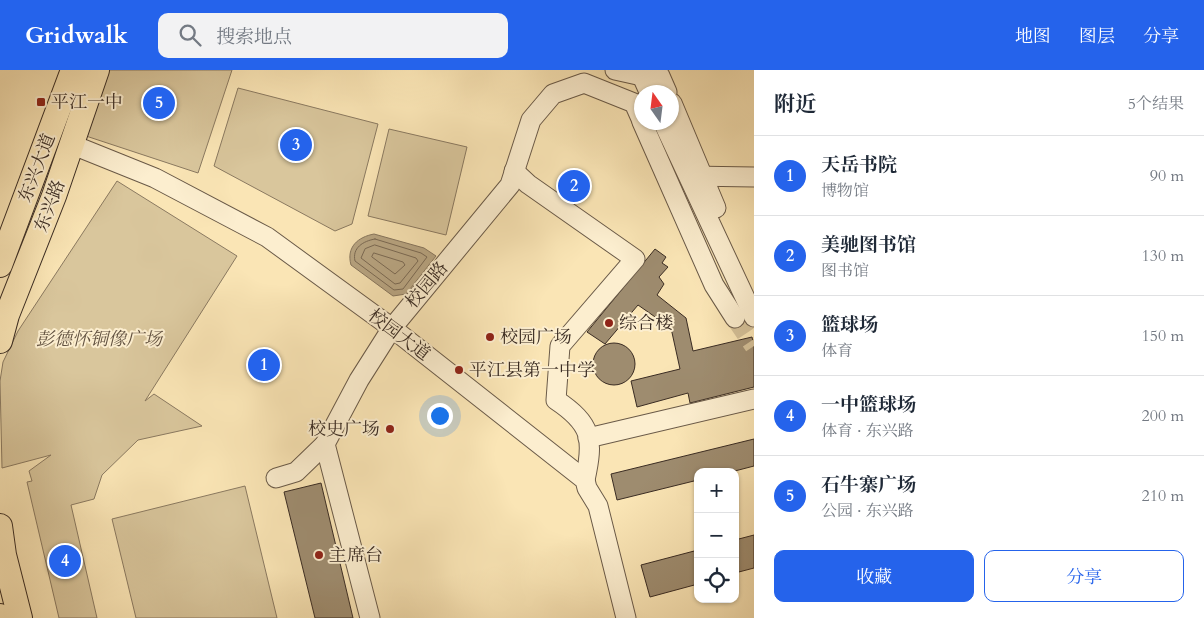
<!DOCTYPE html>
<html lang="zh">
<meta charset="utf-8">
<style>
body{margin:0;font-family:Cardo,"Noto Serif SC",serif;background:#f2f2f3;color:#1f2937}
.controls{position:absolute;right:15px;bottom:15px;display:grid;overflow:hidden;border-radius:10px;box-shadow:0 1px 4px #0004}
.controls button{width:45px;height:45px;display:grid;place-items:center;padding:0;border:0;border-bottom:1px solid #e0e1e3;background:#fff;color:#1f2937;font:25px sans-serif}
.compass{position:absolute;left:634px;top:15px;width:45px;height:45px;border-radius:50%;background:#fff;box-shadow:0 1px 4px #0004;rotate:346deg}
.you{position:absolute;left:439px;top:345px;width:18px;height:18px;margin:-12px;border:4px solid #fff;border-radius:50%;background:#1a73e8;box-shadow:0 0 0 8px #1a73e833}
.badge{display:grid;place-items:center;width:32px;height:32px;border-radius:50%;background:#2563eb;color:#fff;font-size:16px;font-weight:700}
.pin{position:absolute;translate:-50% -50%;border:2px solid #fff;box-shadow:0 1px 5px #0006}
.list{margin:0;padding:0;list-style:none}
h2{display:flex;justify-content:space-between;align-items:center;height:65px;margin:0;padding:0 20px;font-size:21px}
h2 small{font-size:16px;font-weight:400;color:#747a83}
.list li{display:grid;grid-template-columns:32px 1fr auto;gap:15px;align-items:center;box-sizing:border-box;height:80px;padding:0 20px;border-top:1px solid #e0e1e3}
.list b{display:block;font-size:19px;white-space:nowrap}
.list p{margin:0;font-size:16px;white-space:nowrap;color:#747a83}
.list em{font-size:16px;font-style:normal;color:#747a83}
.actions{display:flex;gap:10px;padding:15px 20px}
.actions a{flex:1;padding:11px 0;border:1px solid #2563eb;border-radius:10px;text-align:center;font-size:18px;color:#2563eb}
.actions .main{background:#2563eb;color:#fff}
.icon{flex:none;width:28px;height:28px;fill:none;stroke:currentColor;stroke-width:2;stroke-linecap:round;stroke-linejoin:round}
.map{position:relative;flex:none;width:754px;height:548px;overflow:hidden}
header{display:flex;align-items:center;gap:30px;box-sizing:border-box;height:70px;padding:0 25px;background:#2563eb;color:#fff}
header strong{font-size:24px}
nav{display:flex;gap:28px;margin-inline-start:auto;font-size:18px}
.search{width:350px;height:45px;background:#f2f2f3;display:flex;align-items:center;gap:12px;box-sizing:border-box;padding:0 18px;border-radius:10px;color:#747a83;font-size:19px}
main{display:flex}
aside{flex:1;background:#fff}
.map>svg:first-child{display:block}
</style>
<header>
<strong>Gridwalk</strong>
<div class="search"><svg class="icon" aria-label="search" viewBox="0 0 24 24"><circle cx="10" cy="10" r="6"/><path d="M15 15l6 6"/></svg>搜索地点</div>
<nav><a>地图</a><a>图层</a><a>分享</a></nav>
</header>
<main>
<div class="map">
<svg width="754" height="548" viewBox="0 0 754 548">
<rect width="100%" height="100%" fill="#fae5b5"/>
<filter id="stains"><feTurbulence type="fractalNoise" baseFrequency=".004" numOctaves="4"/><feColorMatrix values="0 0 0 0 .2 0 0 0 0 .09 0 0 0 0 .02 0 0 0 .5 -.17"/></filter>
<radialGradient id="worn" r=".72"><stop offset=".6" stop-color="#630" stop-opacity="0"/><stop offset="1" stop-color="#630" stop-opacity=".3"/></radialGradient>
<g fill="#d9c69c" stroke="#8a7960">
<path d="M108 0H232L198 103 86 66Z"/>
<path d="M238 18 378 54 352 154 335 161 214 96Z"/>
<path d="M389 59 467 77 446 165 368 146Z"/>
<path d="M117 111 237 186 145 331 154 324 202 356 138 370 102 405 94 429 71 435 97 548H59L27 412 32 411 29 401 51 385 2 398 0 311 3 292 18 261Z"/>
<path d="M245 416 277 548H136L112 449Z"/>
</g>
<path fill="#b9a683" stroke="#86755d" d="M374 164 424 178 436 186 406 224 393 226 351 195C346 177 358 167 374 164Z"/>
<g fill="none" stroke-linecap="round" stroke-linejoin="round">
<g stroke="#7a6953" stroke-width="1">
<path d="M375 169 421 183 427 187 403 219 394 220 355 191C352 178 363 171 375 169Z"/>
<path d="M375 175 416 188 418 191 400 213 395 214 361 188 365 179Z"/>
<path d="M374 183 403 192 405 195 395 204 372 187Z"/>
</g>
</g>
<g fill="#9e8c6f" stroke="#3a2c23">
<path d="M655 179 666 187 662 193 668 197 659 207 664 214 657 225 686 248 693 281 752 267 754 276V317L690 333 688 323 637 337 631 311 680 299 671 258 638 235 605 274 587 262Z"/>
<circle cx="614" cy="294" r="21"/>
<path d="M754 369V396L731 402H698V410L617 430 611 404Z"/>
<path d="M321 413 353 548H315L284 422Z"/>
<path d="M754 465V498L735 503V470Z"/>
<path d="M698 480V514L650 527 641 495Z"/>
</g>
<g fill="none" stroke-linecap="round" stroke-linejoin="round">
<path stroke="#d4c098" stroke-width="19" stroke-dasharray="19 9" stroke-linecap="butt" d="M735 248 754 276"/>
<defs>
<g id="minor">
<path d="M615 0 642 6"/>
<path d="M654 0 660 6 667 22"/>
<path d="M642 6 649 22"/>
<path d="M672 33 716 138"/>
<path d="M642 52 714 215 735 248"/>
<path d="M663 52 754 247"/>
<path d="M73 75 155 108 267 167 392 258 585 410 587 418 598 436 626 548"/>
<path d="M514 101 528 114 635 189 560 276 556 330C592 354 594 369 585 410"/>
<path d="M690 106 754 107"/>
<path d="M588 368 754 329"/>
<path d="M276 408 296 402 325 374"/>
<path d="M370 548 325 374 359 310 392 258 510 115 531 50 553 24 584 13 634 33 642 51"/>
</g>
<g id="major">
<path d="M0 195 73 0"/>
<path d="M0 271 7 245 54 126 97 0"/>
<path d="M0 456 4 485 20 548"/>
<path d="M0 546V548"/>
</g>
</defs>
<use href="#minor" stroke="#6a5a48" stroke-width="21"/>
<use href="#major" stroke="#3a2c23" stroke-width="26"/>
<use href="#minor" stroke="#fceecf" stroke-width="19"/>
<use href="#major" stroke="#fae5b5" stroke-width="24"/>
</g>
<g fill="#8f2418" stroke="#fceecf" stroke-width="2">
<rect x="36" y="27" width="10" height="10" rx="2.5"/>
<circle cx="609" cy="253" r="5"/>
<circle cx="490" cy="267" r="5"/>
<circle cx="459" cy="300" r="5"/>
<circle cx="390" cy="359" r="5"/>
<circle cx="319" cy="485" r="5"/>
</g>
<g text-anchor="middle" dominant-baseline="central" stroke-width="4" stroke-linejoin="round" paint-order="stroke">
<g font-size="18" fill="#3a2c23" stroke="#fceecf" text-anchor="start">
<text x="51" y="32">平江一中</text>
<text x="619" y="253">综合楼</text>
<text x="500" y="267">校园广场</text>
<text x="469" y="300">平江县第一中学</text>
<text x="380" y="359" text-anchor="end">校史广场</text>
<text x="329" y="485">主席台</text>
</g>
<g font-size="18" fill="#3a2c23" stroke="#fceecf">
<text transform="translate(37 98) rotate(-69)">东兴大道</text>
<text transform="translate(50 136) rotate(-69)">东兴路</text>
<text transform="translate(427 215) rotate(-50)">校园路</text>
<text transform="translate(399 265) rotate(37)">校园大道</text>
</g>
<g font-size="18" font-style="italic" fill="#625241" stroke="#fceecf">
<text x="99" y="269">彭德怀铜像广场</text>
</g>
</g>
<rect width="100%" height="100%" filter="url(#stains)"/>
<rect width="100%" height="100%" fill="url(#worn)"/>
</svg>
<div class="controls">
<button>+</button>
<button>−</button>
<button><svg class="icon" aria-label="locate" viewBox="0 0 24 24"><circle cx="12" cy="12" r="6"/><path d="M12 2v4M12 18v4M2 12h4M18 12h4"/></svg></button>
</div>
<svg class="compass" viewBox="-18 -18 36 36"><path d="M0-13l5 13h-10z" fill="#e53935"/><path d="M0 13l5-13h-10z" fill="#747a83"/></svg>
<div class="you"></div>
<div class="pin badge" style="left:264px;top:295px">1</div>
<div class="pin badge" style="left:574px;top:116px">2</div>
<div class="pin badge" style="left:296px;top:75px">3</div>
<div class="pin badge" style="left:65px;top:491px">4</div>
<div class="pin badge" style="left:159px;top:33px">5</div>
</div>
<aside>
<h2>附近<small>5个结果</small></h2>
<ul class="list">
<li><span class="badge">1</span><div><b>天岳书院</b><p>博物馆</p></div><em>90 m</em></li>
<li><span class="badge">2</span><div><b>美驰图书馆</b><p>图书馆</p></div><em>130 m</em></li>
<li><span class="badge">3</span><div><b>篮球场</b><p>体育</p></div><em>150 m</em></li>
<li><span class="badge">4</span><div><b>一中篮球场</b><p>体育 · 东兴路</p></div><em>200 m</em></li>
<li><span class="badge">5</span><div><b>石牛寨广场</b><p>公园 · 东兴路</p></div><em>210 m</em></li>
</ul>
<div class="actions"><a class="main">收藏</a><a>分享</a></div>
</aside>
</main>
